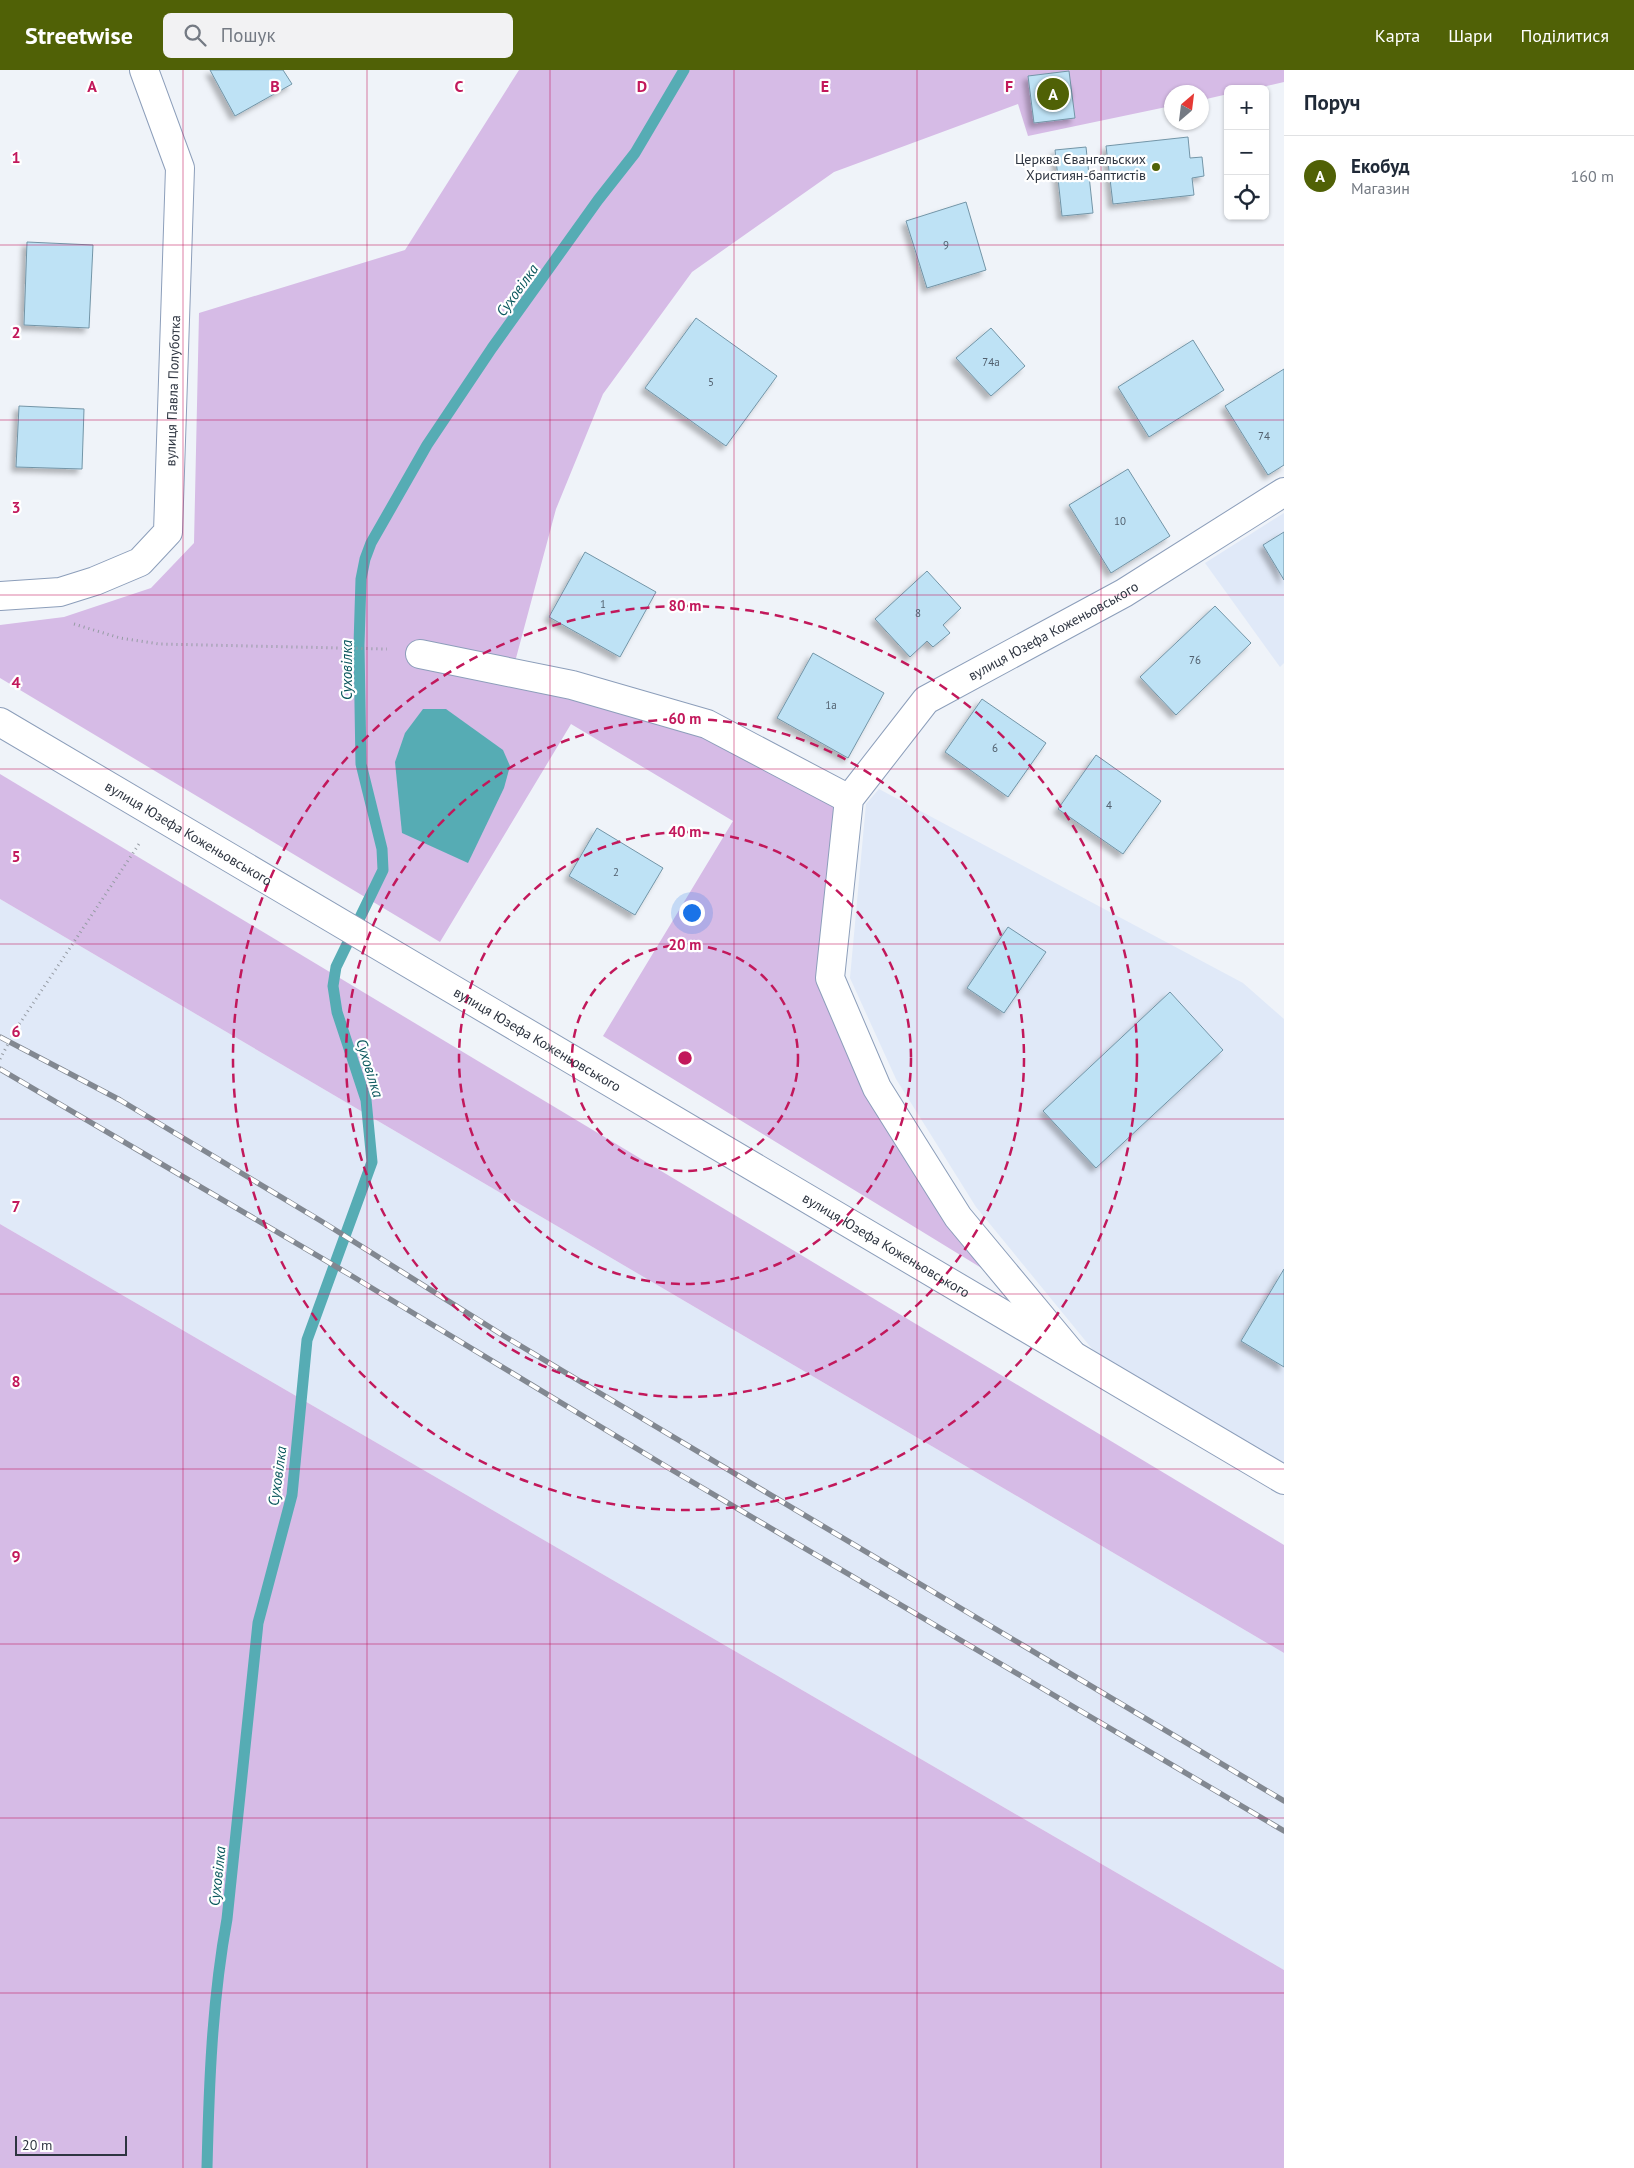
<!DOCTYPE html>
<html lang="uk">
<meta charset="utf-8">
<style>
body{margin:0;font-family:"PT Sans",sans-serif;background:#f2f2f3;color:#1f2937}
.controls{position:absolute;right:15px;top:15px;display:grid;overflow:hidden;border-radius:8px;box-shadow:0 1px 4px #0004}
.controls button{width:45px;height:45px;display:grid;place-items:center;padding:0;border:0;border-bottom:1px solid #e0e1e3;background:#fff;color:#1f2937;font:25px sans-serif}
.compass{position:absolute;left:1164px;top:15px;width:45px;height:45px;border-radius:50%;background:#fff;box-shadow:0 1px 4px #0004;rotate:28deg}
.scale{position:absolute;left:15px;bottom:12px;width:112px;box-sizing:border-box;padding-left:5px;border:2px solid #2e3541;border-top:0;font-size:14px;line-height:18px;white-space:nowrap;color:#2e3541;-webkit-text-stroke:4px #fff;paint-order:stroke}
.you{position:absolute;left:691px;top:842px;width:18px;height:18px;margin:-12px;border:4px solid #fff;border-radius:50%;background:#1a73e8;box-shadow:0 0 0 8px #1a73e833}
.badge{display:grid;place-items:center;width:32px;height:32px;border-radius:50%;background:#506106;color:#fff;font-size:16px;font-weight:700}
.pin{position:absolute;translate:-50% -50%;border:2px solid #fff;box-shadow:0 1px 5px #0006}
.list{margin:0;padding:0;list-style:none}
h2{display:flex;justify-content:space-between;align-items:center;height:65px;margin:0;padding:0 20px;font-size:21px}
h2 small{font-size:16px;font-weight:400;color:#747a83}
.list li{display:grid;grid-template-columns:32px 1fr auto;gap:15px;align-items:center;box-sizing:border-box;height:80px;padding:0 20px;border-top:1px solid #e0e1e3}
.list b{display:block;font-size:19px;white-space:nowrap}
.list p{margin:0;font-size:16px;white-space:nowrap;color:#747a83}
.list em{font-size:16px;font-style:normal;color:#747a83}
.icon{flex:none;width:28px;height:28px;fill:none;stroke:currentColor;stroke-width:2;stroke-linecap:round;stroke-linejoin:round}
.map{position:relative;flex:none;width:1284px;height:2098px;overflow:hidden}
header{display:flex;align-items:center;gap:30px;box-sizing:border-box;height:70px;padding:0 25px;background:#506106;color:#fff}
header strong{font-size:24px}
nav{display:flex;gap:28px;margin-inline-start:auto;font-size:18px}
.search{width:350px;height:45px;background:#f2f2f3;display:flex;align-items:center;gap:12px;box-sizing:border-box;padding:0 18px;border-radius:8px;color:#747a83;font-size:19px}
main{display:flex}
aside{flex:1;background:#fff}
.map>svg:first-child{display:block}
</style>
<header>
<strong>Streetwise</strong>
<div class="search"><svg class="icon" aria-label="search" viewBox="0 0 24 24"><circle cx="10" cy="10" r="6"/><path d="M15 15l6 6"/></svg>Пошук</div>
<nav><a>Карта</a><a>Шари</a><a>Поділитися</a></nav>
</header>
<main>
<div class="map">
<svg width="1284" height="2098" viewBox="0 0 1284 2098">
<defs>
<filter id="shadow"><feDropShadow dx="-4.5" dy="4.5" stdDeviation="2.5" flood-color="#0004"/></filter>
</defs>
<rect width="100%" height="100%" fill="#eff3f9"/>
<g fill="#e0e9f8">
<path d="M1284 443V593L1280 597 1205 493Z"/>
<path d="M879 719 1243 913 1284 949V1394L1093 1280 976 1137 896 1009 850 908 866 734Z"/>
<path d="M0 829 1284 1583V1900L0 1154Z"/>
</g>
<g fill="#d6bbe6">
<path d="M519 0H1284V12L1253 19H1228V24L1202 30V22H1172L1171 36 1028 66 1018 34 834 102 692 202 603 324 556 439 512 603 707 654 841 726 819 905 988 1202 603 966 733 751 571 654 440 872 0 608V555L64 547 151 518 194 473 199 243 405 180Z"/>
<path d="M0 704 1284 1475V1583L0 829Z"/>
<path d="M0 1154 1284 1900V2098H0Z"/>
</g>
<path fill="#56acb4" d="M423 639H446L503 680 510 696 504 718 468 793 402 763 395 692 405 663Z"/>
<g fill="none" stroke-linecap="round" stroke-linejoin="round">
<path stroke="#56acb4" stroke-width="11" d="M207 2098C209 2014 212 1931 227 1849L258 1553 292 1425 307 1270 372 1092 366 1030 337 942 333 916 336 897 383 800 382 779 361 694 359 575 361 509 365 489 371 473 427 375 492 278 598 130 635 83 684 0"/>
</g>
<g fill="#bee2f5" stroke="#7395a7" filter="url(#shadow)">
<path d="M210 0H283L292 14 235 46Z"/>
<path d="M1069 1 1075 48 1034 53 1028 6Z"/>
<path d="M1188 67 1190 88 1202 87 1204 106 1192 108 1194 125 1113 134 1106 76Z"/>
<path d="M1086 77 1093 143 1062 146 1055 80Z"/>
<path d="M966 132 986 200 927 218 906 151Z"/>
<path d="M27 172 93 175 89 258 24 255Z"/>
<path d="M696 248 777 306 726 376 645 318Z"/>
<path d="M991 258 1025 296 991 326 956 288Z"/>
<path d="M1193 270 1224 320 1149 367 1118 317Z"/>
<path d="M1284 299V395L1268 405 1225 336Z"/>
<path d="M19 336 84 339 82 399 16 397Z"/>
<path d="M1128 399 1170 466 1111 503 1069 435Z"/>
<path d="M1284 462V510L1263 475Z"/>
<path d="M585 482 656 522 620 587 549 547Z"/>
<path d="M927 501 961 538 943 555 950 563 933 577 927 571 910 587 875 549Z"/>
<path d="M1215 536 1251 573 1176 645 1140 607Z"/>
<path d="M813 583 884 623 848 688 777 648Z"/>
<path d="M982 629 1046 673 1008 727 945 682Z"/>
<path d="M1096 685 1161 731 1123 784 1058 739Z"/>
<path d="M597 758 663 798 635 845 569 806Z"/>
<path d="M1008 857 1046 882 1004 943 967 918Z"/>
<path d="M1170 922 1223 980 1096 1098 1043 1041Z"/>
<path d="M1284 1199V1297L1241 1271Z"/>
</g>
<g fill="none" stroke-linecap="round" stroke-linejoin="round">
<defs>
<g id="street">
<path id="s1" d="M0 526 60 522 95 511 140 492 168 462 180 98 144 0"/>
<path d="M420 584 572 615 707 654 849 729"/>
<path id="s2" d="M1071 1283 958 1147 877 1018 830 908 849 729 926 630 1124 523 1284 422"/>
</g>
<g id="secondary">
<path id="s3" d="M0 652 1284 1410"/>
</g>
</defs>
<use href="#street" stroke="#8c9eba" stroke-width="30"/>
<use href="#secondary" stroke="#8c9eba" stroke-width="30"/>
<g stroke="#959ba3" stroke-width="3" stroke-dasharray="1 4" stroke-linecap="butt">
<path d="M74 554 120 568 159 574 387 579"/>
<path d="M0 989 16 959 139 774"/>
</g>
<use href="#street" stroke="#fff" stroke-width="28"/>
<use href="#secondary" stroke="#fff" stroke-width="28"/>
<defs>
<g id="rail">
<path d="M0 967 120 1030 321 1151 504 1266 1284 1731"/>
<path d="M0 999 352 1206 667 1397 1284 1761"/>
</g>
</defs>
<use href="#rail" stroke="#828891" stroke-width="5.5"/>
<use href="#rail" stroke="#fff" stroke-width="4" stroke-dasharray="11" stroke-linecap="butt"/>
</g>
<path fill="none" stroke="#c2185b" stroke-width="1" stroke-opacity="0.55" d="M183 0V2098M367 0V2098M550 0V2098M734 0V2098M917 0V2098M1101 0V2098M0 175H1284M0 350H1284M0 525H1284M0 699H1284M0 874H1284M0 1049H1284M0 1224H1284M0 1399H1284M0 1574H1284M0 1748H1284M0 1923H1284"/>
<g fill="none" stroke="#c2185b" stroke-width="2.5" stroke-dasharray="9 6">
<circle cx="685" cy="988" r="113"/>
<circle cx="685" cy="988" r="226"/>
<circle cx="685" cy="988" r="339"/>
<circle cx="685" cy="988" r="452"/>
</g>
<circle fill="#506106" stroke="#fff" stroke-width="2" cx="1156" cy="97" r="5"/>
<g text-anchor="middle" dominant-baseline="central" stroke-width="4.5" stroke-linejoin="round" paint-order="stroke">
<g font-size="11" fill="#52606e">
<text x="946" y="175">9</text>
<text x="991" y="292">74а</text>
<text x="711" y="312">5</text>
<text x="1264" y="366">74</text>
<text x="1120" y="451">10</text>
<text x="603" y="534">1</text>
<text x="918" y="543">8</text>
<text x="1195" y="590">76</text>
<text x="831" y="635">1а</text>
<text x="995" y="678">6</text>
<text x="1109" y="735">4</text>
<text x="616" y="802">2</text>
</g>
<g font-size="14" fill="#2e3541" stroke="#fff" text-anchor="end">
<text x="1146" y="89">Церква Євангельских<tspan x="1146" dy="16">Християн-баптистів</tspan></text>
</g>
<g font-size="14" fill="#2e3541" stroke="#fff">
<text stroke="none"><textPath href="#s1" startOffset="328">вулиця Павла Полуботка</textPath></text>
<text stroke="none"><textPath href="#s2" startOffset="899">вулиця Юзефа Коженьовського</textPath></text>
<text stroke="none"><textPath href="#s3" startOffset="219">вулиця Юзефа Коженьовського</textPath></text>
<text stroke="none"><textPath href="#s3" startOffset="624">вулиця Юзефа Коженьовського</textPath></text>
<text stroke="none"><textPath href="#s3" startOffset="1029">вулиця Юзефа Коженьовського</textPath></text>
</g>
<g font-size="15" font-style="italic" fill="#0a575d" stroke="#fff">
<text transform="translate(517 220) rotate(-54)">Суховілка</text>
<text transform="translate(346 600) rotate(-90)">Суховілка</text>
<text transform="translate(370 998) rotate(73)">Суховілка</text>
<text transform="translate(277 1406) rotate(-82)">Суховілка</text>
<text transform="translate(217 1806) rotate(-84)">Суховілка</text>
</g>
</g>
<g font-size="16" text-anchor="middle" font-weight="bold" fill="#c2185b" stroke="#fff" stroke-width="4.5" stroke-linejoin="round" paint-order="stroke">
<text x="92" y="22">A</text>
<text x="275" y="22">B</text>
<text x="459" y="22">C</text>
<text x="642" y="22">D</text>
<text x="825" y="22">E</text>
<text x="1009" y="22">F</text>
<text x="16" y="93">1</text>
<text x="16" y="268">2</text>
<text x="16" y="443">3</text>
<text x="16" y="618">4</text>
<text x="16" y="792">5</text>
<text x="16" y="967">6</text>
<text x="16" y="1142">7</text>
<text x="16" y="1317">8</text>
<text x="16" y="1492">9</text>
</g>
<circle cx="685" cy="988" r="8" fill="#c2185b" stroke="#fff" stroke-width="2.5"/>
<g font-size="15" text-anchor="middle" font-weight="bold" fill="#c2185b" stroke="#fff" stroke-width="4.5" stroke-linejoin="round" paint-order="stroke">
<text x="685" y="541">80 m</text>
<text x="685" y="654">60 m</text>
<text x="685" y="767">40 m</text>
<text x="685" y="880">20 m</text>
</g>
</svg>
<div class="controls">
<button>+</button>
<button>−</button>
<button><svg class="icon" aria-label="locate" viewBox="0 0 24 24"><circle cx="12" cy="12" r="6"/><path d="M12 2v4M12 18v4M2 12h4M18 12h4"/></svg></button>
</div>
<svg class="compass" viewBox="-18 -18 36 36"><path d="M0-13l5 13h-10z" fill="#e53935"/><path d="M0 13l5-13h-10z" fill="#747a83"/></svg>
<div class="scale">20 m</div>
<div class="you"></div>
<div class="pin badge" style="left:1053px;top:24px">A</div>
</div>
<aside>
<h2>Поруч<small></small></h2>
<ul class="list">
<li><span class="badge">A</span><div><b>Екобуд</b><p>Магазин</p></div><em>160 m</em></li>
</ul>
</aside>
</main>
